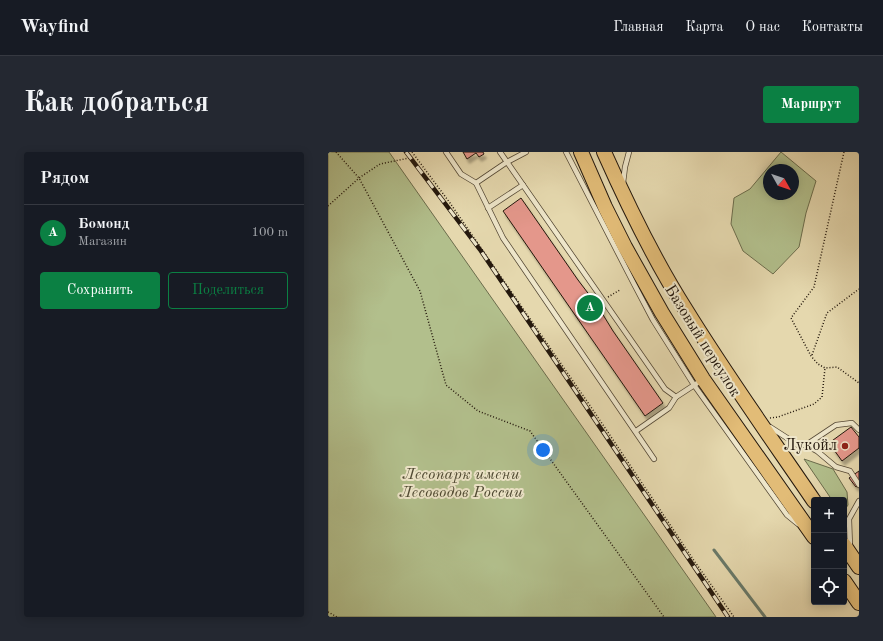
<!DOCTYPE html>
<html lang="ru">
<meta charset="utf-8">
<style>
body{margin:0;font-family:"Old Standard TT",serif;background:#242831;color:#f1f3f6}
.controls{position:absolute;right:12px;bottom:12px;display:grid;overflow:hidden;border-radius:4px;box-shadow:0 2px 10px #0003}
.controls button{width:36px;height:36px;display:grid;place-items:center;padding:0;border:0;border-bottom:1px solid #363941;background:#171b24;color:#f1f3f6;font:20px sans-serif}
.compass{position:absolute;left:435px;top:12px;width:36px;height:36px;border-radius:50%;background:#171b24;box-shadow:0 2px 10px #0003;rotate:130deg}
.you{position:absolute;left:215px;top:298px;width:14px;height:14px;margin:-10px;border:3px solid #fff;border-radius:50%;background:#1a73e8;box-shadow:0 0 0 6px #1a73e833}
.badge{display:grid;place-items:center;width:26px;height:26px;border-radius:50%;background:#0b8043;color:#fff;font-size:13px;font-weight:700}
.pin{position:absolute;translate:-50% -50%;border:2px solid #fff;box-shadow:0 1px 4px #0006}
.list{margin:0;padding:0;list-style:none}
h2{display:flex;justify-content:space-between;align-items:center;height:52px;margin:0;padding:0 16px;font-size:17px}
h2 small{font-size:13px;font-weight:400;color:#9ea1a6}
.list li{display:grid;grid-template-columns:26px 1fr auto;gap:12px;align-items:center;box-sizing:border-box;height:56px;padding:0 16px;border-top:1px solid #363941}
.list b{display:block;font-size:15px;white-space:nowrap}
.list p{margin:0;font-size:13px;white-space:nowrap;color:#9ea1a6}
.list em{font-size:13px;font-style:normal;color:#9ea1a6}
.actions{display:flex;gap:8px;padding:12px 16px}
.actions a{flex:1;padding:9px 0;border:1px solid #0b8043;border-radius:4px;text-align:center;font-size:14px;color:#0b8043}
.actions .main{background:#0b8043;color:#fff}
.icon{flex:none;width:22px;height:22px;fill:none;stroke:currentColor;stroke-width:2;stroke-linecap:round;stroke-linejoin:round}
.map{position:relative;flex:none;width:531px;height:465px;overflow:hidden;border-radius:4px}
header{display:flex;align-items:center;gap:24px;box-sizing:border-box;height:56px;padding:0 20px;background:#171b24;border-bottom:1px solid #363941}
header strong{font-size:19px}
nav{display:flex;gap:22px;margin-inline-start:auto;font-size:14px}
.intro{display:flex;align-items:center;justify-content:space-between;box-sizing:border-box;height:96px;padding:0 24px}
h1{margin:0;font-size:28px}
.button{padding:10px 18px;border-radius:4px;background:#0b8043;color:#fff;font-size:14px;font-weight:700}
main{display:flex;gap:24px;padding:0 24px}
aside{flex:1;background:#171b24;border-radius:4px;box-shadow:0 2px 10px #0003}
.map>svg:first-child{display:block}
</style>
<header>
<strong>Wayfind</strong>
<nav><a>Главная</a><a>Карта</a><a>О нас</a><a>Контакты</a></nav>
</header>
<div class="intro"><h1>Как добраться</h1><a class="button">Маршрут</a></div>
<main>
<aside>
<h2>Рядом<small></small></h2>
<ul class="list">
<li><span class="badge">A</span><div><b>Бомонд</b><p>Магазин</p></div><em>100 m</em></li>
</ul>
<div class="actions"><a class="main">Сохранить</a><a>Поделиться</a></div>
</aside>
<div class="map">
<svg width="531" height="465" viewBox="0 0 531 465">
<defs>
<filter id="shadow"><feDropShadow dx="2.5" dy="4.5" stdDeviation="1" flood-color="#0004"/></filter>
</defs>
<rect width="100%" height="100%" fill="#e5d8ae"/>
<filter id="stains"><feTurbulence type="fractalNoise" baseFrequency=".005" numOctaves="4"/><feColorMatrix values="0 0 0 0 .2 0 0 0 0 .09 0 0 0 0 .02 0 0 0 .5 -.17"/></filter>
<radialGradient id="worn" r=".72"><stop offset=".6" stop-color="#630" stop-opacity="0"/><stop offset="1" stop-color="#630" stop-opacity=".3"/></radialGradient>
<g fill="#b2bf8c" stroke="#6b6c4c" fill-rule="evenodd">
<path d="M0 0H61L388 465H0Z"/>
<path d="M453 0 488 29 478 61 471 95 445 122 415 99 403 72 406 46 422 37ZM441 18H465V42H441Z"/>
<path d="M476 307 505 317 519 340 520 353 516 359V348H504Z"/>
</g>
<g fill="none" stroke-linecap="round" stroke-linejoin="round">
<path stroke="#687969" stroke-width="3" d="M386 398 437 465"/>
</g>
<g fill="#e4978b" stroke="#24180d" filter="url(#shadow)">
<path d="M135 0H155L156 2 151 5 148 1 139 7Z"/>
<path d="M193 46 250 128 269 153 285 179 335 251 317 264 175 59Z"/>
<path d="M523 275 531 285V296L514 309 501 291Z"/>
<path d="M531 319V333L528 335 521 326Z"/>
</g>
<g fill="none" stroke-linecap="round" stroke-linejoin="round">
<defs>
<g id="service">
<path d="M118 0 133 22 148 31 179 10 198 0"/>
<path d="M172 0 337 237 348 245 374 228"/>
<path d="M238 0 306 132 325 168 366 233 459 363 470 372"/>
<path d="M148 31 175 86 326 307"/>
<path d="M295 31 297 15 301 0"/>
<path d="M160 56 195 33"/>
<path d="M442 275 470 293H478L489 299 508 315 522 319 531 333"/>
<path d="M308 279 341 256 348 245"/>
<path d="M478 293 508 273 524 271 531 278"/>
<path d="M522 395 521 367 531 349"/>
</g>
<g id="primary">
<path d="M253 0 277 55 297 95 334 161 375 227 486 385"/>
<path d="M276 0C300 54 326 108 358 158 398 223 443 286 486 349"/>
<path d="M516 393 531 415"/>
<path d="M516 429 531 451"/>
</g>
</defs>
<use href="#service" stroke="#544835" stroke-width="6"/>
<use href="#primary" stroke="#24180d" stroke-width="16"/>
<g stroke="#24180d" stroke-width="1.5" stroke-dasharray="1 2" stroke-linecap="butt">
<path d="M8 0 31 26 92 139 118 233 150 259 202 279 336 465"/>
<path d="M84 0 122 51 265 258 367 410 406 465"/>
<path d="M516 0 486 135 463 166 483 204 490 212 497 216 509 215 531 231"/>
<path d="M0 54 31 26 52 12 86 5"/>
<path d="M280 145 292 138"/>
<path d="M484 203 499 161 531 137"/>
<path d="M442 266 450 265 486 252 494 245 497 216"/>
<path d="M0 460 9 465"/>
</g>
<use href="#service" stroke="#eee6ca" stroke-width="4.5"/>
<use href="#primary" stroke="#e2bc77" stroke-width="14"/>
<defs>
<path id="rail" d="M78 0 153 99 400 465"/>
</defs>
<use href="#rail" stroke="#24180d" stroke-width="4.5"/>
<use href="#rail" stroke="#eee6ca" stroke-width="3" stroke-dasharray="9" stroke-linecap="butt"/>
</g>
<circle fill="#8f2418" stroke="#eee6ca" stroke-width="1.5" cx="517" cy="294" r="4"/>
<g text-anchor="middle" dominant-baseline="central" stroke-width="4" stroke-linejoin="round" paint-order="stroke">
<g font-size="16" fill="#24180d" stroke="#eee6ca">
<text transform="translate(374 189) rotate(58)">Базовый переулок</text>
</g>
<g font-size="16" fill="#24180d" stroke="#eee6ca" text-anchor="end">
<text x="509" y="294">Лукойл</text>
</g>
<g font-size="16" font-style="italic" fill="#4f4a33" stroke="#eee6ca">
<text x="133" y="323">Лесопарк имени<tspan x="133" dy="18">Лесоводов России</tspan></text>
</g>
</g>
<rect width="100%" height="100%" filter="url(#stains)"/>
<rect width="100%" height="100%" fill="url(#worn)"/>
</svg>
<div class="controls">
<button>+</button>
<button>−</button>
<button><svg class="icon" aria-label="locate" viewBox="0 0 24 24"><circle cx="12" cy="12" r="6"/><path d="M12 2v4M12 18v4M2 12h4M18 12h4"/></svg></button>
</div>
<svg class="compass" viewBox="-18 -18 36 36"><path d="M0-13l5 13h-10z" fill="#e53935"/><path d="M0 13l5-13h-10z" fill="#9ea1a6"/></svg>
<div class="you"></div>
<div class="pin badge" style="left:262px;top:156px">A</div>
</div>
</main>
